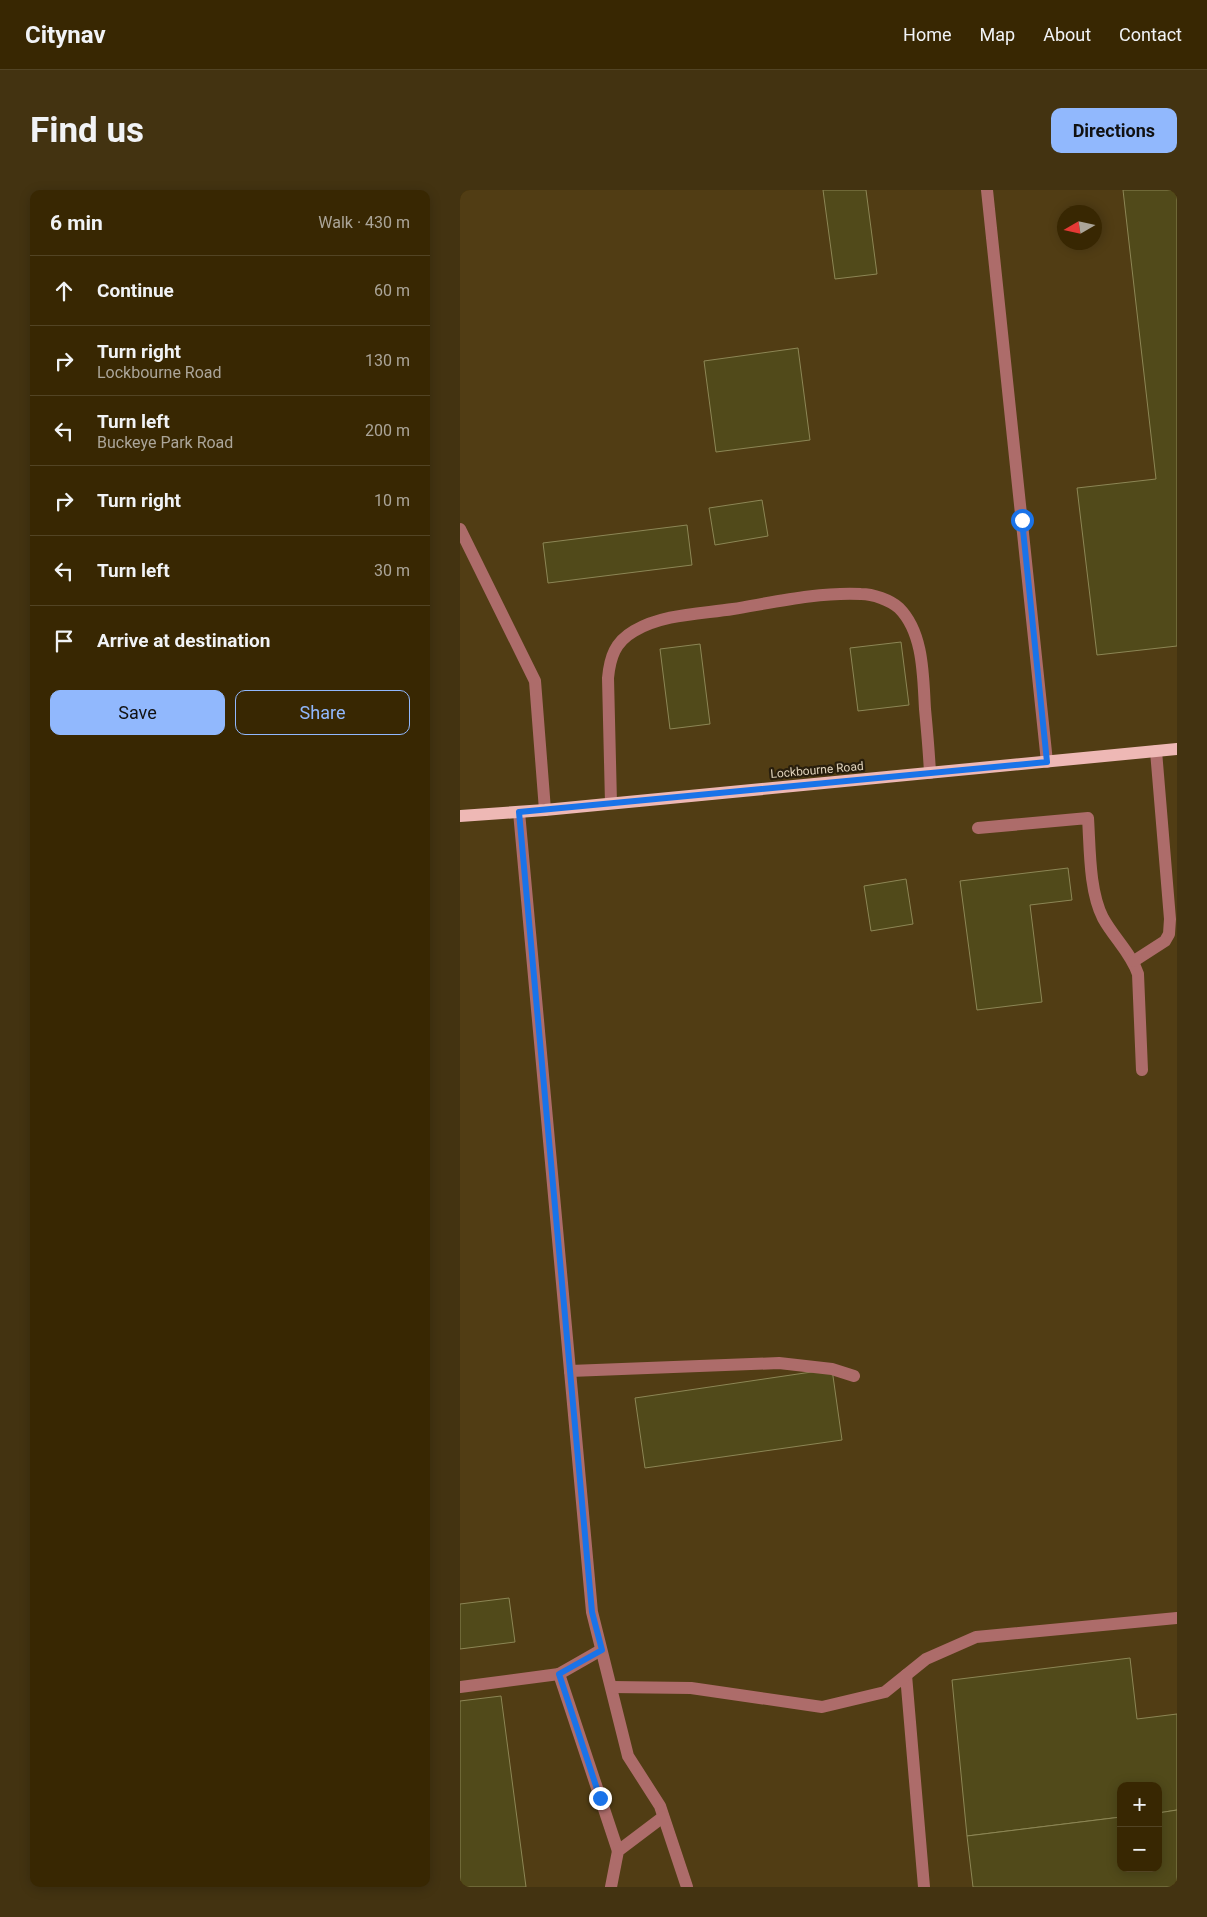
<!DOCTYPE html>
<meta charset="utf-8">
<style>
body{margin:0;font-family:Roboto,sans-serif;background:#433311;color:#f1f3f6}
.controls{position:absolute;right:15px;bottom:15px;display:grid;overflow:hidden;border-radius:10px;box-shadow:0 2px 12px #0003}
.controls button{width:45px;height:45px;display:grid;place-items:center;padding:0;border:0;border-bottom:1px solid #524424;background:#382702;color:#f1f3f6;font:25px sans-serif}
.compass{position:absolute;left:597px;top:15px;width:45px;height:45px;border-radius:50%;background:#382702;box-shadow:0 2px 12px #0003;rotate:261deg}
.stop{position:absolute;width:15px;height:15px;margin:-11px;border:4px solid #1a73e8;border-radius:50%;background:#fff}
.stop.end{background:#1a73e8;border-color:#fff;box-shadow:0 1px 5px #0008}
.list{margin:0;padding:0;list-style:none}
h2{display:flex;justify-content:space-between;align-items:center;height:65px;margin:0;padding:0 20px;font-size:21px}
h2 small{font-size:16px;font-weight:400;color:#aba599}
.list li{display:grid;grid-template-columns:32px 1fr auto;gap:15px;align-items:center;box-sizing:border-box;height:70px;padding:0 20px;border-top:1px solid #524424}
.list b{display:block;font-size:19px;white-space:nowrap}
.list p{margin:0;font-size:16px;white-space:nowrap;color:#aba599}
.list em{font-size:16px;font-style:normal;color:#aba599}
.actions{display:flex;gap:10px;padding:15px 20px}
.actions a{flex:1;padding:11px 0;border:1px solid #91b8fd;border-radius:10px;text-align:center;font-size:18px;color:#91b8fd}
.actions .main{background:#91b8fd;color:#111}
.icon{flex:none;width:28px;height:28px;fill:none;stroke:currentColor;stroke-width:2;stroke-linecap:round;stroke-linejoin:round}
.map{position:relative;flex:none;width:717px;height:1697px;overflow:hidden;border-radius:10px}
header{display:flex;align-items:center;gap:30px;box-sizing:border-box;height:70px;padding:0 25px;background:#382702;border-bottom:1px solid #524424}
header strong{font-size:24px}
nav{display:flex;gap:28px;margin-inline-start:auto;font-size:18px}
.intro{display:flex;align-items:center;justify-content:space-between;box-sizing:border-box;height:120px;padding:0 30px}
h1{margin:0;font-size:35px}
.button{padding:12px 22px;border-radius:10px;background:#91b8fd;color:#111;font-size:18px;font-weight:700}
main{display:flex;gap:30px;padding:0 30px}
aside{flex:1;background:#382702;border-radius:10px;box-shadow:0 2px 12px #0003}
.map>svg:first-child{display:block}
</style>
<header>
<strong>Citynav</strong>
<nav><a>Home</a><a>Map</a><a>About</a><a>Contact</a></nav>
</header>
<div class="intro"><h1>Find us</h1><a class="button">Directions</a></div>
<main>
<aside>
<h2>6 min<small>Walk · 430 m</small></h2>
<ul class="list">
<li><svg class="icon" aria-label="ahead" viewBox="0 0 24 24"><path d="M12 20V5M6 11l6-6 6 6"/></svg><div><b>Continue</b></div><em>60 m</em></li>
<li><svg class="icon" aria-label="right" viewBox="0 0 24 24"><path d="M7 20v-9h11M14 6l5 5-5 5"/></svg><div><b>Turn right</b><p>Lockbourne Road</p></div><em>130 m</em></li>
<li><svg class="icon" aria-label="left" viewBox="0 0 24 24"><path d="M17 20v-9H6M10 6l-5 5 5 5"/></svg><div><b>Turn left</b><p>Buckeye Park Road</p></div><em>200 m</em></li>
<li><svg class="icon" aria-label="right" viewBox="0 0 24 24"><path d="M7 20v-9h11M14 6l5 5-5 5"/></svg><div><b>Turn right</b></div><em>10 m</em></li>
<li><svg class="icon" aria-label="left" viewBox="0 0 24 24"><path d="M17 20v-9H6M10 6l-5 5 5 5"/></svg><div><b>Turn left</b></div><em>30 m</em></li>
<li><svg class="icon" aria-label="arrive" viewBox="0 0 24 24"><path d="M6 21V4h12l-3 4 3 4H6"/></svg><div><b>Arrive at destination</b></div></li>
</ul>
<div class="actions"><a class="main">Save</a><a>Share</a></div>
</aside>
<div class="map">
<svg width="717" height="1697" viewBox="0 0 717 1697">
<rect width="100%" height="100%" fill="#4a3403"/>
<path fill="#513d14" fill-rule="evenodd" d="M0 0H717V1697H0ZM604 22H634V52H604ZM661 1596H698V1678H661Z"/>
<g fill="#514a1a" stroke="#8c8655">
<path d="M363 0H406L417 84 375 89Z"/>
<path d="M663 0H717V456L637 465 617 298 696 289Z"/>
<path d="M338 158 350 250 256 262 244 171Z"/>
<path d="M302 310 308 346 255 355 249 318Z"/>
<path d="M227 335 232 375 88 393 83 353Z"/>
<path d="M441 452 449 515 398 521 390 458Z"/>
<path d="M240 454 250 534 210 539 200 459Z"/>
<path d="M608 678 612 710 570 715 582 812 517 820 500 691Z"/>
<path d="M446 689 453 734 411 741 404 696Z"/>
<path d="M372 1179 382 1250 185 1278 175 1208Z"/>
<path d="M49 1408 55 1452 0 1459V1414Z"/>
<path d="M670 1468 677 1529 717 1524V1620L698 1623V1596H661V1627L507 1646 492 1490Z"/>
<path d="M41 1506 66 1697H0V1511Z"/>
<path d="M717 1620V1697H513L507 1646 661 1627V1678H698V1623Z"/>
</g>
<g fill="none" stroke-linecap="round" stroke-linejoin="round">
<g stroke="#ad6c6a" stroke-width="12">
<path d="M527 0 587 572"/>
<path d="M0 339 75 491 85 620"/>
<path d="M151 613 148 488C150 467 155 452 174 441 203 424 240 424 273 419 315 412 358 402 401 404 413 404 430 410 439 418 464 443 463 487 465 519 467 540 469 562 470 583"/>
<path d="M59 622 132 1422 168 1566 200 1616 227 1697"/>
<path d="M518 638 628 628C630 658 629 701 643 728 654 748 671 763 678 784L682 880"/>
<path d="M674 771 705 751 709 744 710 729 696 561"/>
<path d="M110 1181 319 1173 372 1179 394 1186"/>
<path d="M141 1460 99 1484 158 1661"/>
<path d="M446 1485 464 1697"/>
<path d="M0 1497 99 1484"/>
<path d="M152 1497 231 1498 362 1517 425 1502 466 1469 516 1447 717 1428"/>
<path d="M151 1697 158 1661 203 1627"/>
</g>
<path stroke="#eeb8b5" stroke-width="12" d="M0 626 85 620 717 559"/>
</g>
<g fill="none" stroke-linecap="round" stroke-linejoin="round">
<path stroke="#1a73e8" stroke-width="6" d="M140 1608 99 1484 142 1460 132 1422 59 622 587 572 562 330"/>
</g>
<g text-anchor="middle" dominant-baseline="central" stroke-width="4.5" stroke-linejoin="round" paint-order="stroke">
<g font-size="12" fill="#e0d3bc" stroke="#281e0c">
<text transform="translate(357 580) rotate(-5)">Lockbourne Road</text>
</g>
</g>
</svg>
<div class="controls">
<button>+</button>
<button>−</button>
</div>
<svg class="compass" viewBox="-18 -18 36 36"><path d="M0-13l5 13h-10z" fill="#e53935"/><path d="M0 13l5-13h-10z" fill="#aba599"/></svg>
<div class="stop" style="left:562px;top:330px"></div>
<div class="stop end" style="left:140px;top:1608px"></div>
</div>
</main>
